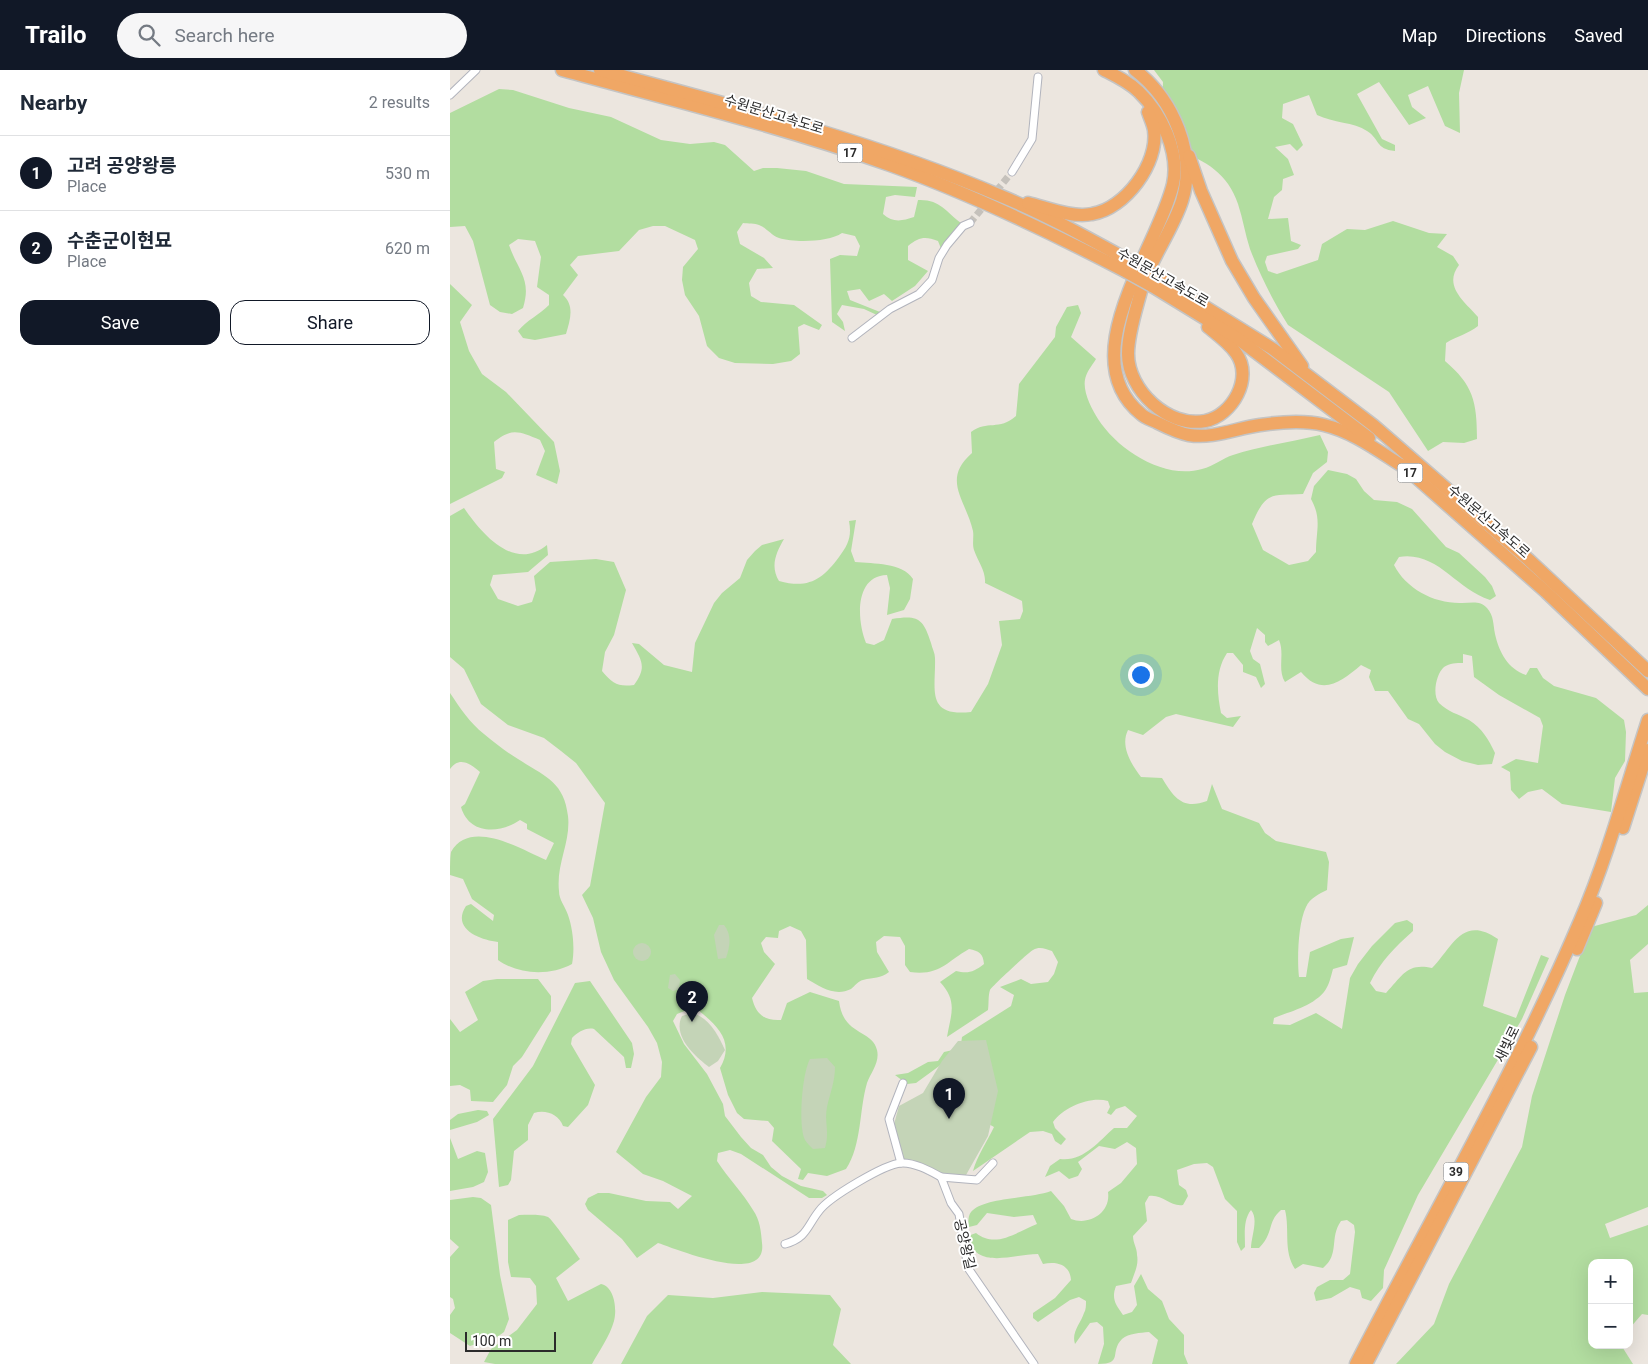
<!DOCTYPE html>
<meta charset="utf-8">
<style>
body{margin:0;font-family:Roboto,"Noto Sans KR",sans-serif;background:#f6f6f7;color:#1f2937}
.controls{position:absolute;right:15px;bottom:15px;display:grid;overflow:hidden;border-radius:10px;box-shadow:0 5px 20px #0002}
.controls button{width:45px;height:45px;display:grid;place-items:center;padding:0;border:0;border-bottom:1px solid #e0e1e3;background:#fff;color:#1f2937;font:25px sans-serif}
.scale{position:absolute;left:15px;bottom:12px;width:91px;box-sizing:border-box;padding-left:5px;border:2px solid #2b2b2b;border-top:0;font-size:14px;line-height:18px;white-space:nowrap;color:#2b2b2b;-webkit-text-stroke:4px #fff;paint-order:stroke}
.you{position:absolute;left:690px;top:604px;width:18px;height:18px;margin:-12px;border:4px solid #fff;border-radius:50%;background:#1a73e8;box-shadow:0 0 0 8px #1a73e833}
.badge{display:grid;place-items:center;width:32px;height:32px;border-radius:50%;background:#111827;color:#fff;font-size:16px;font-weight:700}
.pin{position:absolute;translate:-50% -41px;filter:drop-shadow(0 1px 2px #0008)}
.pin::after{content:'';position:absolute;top:26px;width:18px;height:15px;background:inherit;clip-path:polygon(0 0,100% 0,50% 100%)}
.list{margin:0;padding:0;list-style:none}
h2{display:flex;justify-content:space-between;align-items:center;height:65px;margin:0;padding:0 20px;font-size:21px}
h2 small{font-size:16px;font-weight:400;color:#747a83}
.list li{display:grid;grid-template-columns:32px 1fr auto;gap:15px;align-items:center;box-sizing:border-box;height:75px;padding:0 20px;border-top:1px solid #e0e1e3}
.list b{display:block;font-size:19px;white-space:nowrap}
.list p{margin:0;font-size:16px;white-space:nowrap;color:#747a83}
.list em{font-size:16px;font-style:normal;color:#747a83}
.actions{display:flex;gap:10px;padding:15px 20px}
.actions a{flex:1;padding:11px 0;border:1px solid #111827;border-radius:15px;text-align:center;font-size:18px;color:#111827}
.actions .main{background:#111827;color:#fff}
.icon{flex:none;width:28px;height:28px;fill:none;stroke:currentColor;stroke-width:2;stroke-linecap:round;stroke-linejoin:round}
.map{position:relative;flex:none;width:1198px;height:1294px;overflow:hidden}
header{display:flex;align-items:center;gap:30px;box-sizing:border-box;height:70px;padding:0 25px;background:#111827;color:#fff}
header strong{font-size:24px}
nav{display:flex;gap:28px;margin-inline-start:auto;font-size:18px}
.search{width:350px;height:45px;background:#f6f6f7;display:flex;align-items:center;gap:12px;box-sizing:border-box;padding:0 18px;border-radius:28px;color:#747a83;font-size:19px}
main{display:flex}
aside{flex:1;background:#fff}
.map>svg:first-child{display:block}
</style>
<header>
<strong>Trailo</strong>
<div class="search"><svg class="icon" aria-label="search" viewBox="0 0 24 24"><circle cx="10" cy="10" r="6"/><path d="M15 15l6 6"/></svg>Search here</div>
<nav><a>Map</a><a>Directions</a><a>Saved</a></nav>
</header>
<main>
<aside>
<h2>Nearby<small>2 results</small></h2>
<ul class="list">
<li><span class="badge">1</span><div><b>고려 공양왕릉</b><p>Place</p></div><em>530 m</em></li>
<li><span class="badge">2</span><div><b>수춘군이현묘</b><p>Place</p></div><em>620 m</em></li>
</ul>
<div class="actions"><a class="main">Save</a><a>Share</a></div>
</aside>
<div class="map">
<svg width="1198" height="1294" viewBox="0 0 1198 1294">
<rect width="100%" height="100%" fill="#ece6df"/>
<g fill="#b2dda0">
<path d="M704 0H1014L1009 23 1010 63 995 56 978 16 958 25 962 37 976 48 959 55 929 12 907 24 932 69 945 75V81C925 79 930 69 917 61 904 52 883 53 867 45L859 25 833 34 832 48 843 54 853 75 847 81 840 74 825 77 838 89 844 105 833 109 832 120 824 127 818 149 838 148 841 171 851 175 848 179 817 186 815 192 818 201 827 204 868 190 872 174 897 159 915 160 943 151 979 163 997 164 987 177 1003 186 1009 195C993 216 1014 231 1028 247V256C1018 264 1007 266 996 273L995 291C1023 315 1027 331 1027 369L1014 373 993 372 978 381 939 322 838 255C823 231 810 205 800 179 795 164 793 149 788 134 778 104 756 90 727 81L712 46 713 12Z"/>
<path d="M49 19 63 20 119 38 161 47 211 70 240 74 264 72 275 75 304 101 313 98H327L356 101 394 114 467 117 465 127 445 125 436 127 433 144C443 153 452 151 464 147L468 130C490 129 496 142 511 153L492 181 488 171C475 166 469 167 458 176V190L478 201 465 216 442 231 434 224 419 231 410 219 397 221 400 230 430 242 427 245 414 239 392 235 387 244 393 252 395 261 382 252 380 189 390 185 407 186 410 176 405 166 392 163C379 172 345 173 329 168 321 165 317 158 309 155 305 153 298 154 293 153L287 162 290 174 314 188 323 198 307 199 299 213 301 226 311 232 344 235 372 255 369 260 354 254 348 257 350 284 341 291 323 294 285 293 269 288 257 276 249 246 235 225 232 210 233 197 248 179 245 170 215 156H203L189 160 169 181 128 186 120 195 128 205 113 225C125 236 120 250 116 264L85 270 73 268 68 261C77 250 89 245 99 235V225L87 217 91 187 85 171 68 169 59 175C68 201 82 209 73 238L62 244 50 242 40 235 23 171 15 156 0 157V43Z"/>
<path d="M0 214 22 235 10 252 19 281 32 304 56 322 104 372 110 401 107 414 86 405 95 381 90 370C70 362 62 357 44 372L46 399 55 402 52 408 0 434Z"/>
<path d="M628 235 631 243 621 267 646 289C643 294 638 300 636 306 631 319 641 338 648 349 668 380 714 410 752 399 764 396 773 388 783 385 811 376 841 372 870 365L878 382 877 392 863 403 853 424C822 426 816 420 802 454L813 480 839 495 858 491 866 482C866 460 872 449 861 429L864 416 878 400 897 404 906 409 914 421 924 430 947 432 962 439 996 477 1009 483 1035 507 1042 516 1046 526 1040 530C1005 519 988 481 949 487L944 495C956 519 985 534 1012 533 1021 533 1030 530 1037 538 1044 546 1043 554 1045 564 1049 582 1058 599 1076 605L1080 598H1087L1093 608 1104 616 1146 628 1174 650 1176 662 1175 691 1165 708 1161 742 1112 734 1092 719 1078 722 1069 729 1061 720 1060 702 1051 697 1066 689 1088 693 1093 656 1090 648 1049 625 1024 607 1022 586 1013 584V593C1006 593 1000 593 994 597 986 604 982 625 989 633 998 642 1008 644 1019 650 1032 658 1039 670 1045 683L1042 694 1028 695 1012 691 995 682 985 674 969 654 958 649 938 621H925L919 607 921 600 911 595C891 612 872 627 851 602L835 612C827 599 835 584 829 570L818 576 815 572V565L807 558 800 581 803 589 810 594 815 614 811 618 806 607 793 602V595L783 583H777C765 601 767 623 771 643L777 648 791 646 783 657 726 644 716 647 693 665 678 660C670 676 681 694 691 707L712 708C724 728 733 740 757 731L762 714 772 739 809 753 815 763 826 771 876 782 879 792 877 820C869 824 860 828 856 837 848 853 847 890 849 907H856L860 882 891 869 904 867 897 895 883 899C881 906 879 916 874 922 861 937 841 941 824 948L823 954 840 955 866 943 892 959 900 908 908 894 922 876 945 853 957 850 963 854V861C945 877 931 891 920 913L926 921 936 923C953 905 957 893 982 898 1002 878 1012 844 1048 869L1033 936 1066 948 1091 885 1099 888 1072 949 968 1125 934 1200 933 1218 921 1231 912 1228 910 1220 900 1217 881 1228 866 1231 864 1223 867 1217 880 1210H893L900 1204 905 1162 904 1155 897 1150 891 1151C879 1168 890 1184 873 1198L853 1194 845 1199C833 1181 840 1160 835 1140H831C817 1152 824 1163 809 1178H801C801 1167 809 1149 801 1140 793 1150 795 1165 795 1177L791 1181 787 1172V1141L775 1129 763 1097 757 1093 744 1094 727 1100 729 1115 736 1120 738 1126 733 1135C720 1137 713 1124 699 1126L695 1133 697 1151 683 1166C683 1173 687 1178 687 1185 689 1195 684 1204 681 1213L666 1216C661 1229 666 1235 673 1245L682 1242 687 1235 684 1216 691 1204 698 1219 712 1231 719 1249 734 1265V1284L738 1294H702L708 1270 699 1262C690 1263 679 1263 672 1269 659 1282 674 1294 648 1294L654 1274 653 1257 647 1252 640 1253 625 1274C621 1262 631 1253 634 1243 636 1240 636 1235 636 1231L629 1227 620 1230 588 1252 583 1248V1243L605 1228 621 1210C620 1194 606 1191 593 1194L588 1184C564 1184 524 1201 518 1166L526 1163C546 1179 566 1162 587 1154L583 1145 564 1147 537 1143 527 1155 519 1157C518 1152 518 1146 521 1142 533 1127 580 1129 601 1121L614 1136 621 1149C639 1156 661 1143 658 1122L671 1113 687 1094 686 1078 677 1072 665 1079 649 1076 628 1092 632 1099 628 1106 619 1109 609 1101 595 1107 600 1096 610 1089C633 1092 648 1072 664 1058H677L687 1046 675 1036 666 1039 661 1045 657 1043 660 1037 658 1031C640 1026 614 1037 603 1052L605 1058 616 1069 611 1075 605 1071 602 1064 593 1061 580 1062 523 1101C527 1086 537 1072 544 1057L526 1047 492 994 466 1013 457 1014 445 1005 458 1003 478 992 488 991 494 982 503 980 511 974 512 967 561 936 564 925 550 917 571 909 581 914 598 912 604 904 608 892 602 881C595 879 590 876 583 880 579 882 541 917 540 920 538 926 539 933 538 940L497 967C501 944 508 931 490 912L506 901C518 904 524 902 534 894 533 883 529 881 519 879 496 892 490 906 460 902L455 895V876L450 867 434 866 426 872 427 882 439 902C430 909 424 907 413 910 408 911 405 916 401 919 385 927 371 917 357 909L356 870 351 861 340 856 329 861 328 868 316 867 311 873 314 882 325 894 302 928C306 944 314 951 331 950L337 933 360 922 389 931C393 966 422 959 427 980 430 992 421 1002 417 1013 409 1040 412 1075 396 1099L377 1106 358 1103 353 1110 348 1109 351 1099 322 1071 324 1058 318 1051 294 1049 287 1043 278 1025 270 998C285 972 268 956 248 940H237L227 944 223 951 234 974 257 1004 273 1034 275 1046 291 1067 301 1078 313 1085 321 1097 332 1106 351 1116 373 1121 377 1125 372 1128H359L291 1084 280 1080 268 1083 267 1091C278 1108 293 1123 303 1140 310 1150 311 1161 312 1173 318 1217 226 1179 208 1173L187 1188 172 1169 138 1140 135 1134 138 1128 148 1123H159L196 1131 220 1132 228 1139 242 1126 213 1111 193 1104 166 1082 196 1027 211 1007 212 992 207 973 198 957 164 910 151 882 143 848 132 825 140 816 155 733 126 693 111 681 94 668 58 655 31 634 14 599 0 587V446L14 438C32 464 64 502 97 475L98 485 78 502 43 505 40 515 48 529 68 536 82 532 86 520 84 506 100 492 146 489 164 492 176 520 164 565 155 582 152 601C163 614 168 617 184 615 197 597 192 591 182 573L189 574 214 595 242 602 245 573 264 533 272 523 290 508 297 490 305 481 312 475 334 469C326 483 320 496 329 511 358 519 372 510 389 487 398 475 402 467 399 451L406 450 401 481 405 492C424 494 452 492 463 509L460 529 454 540 437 545 440 518 437 505C404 506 407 551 416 573L424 575 434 570 442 549C468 545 473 548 481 573 482 578 485 583 485 588 486 619 475 647 521 642L538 614 552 575 549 551 570 549 573 541 572 531 535 513C536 501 528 492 524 480 522 474 524 467 523 461 516 430 491 410 522 383L521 362C537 350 549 361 566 346L569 314 605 267 606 257 617 237Z"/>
<path d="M0 623C10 638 20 653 34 664 45 673 56 682 68 689 94 706 114 711 118 746 121 772 106 794 109 821 109 830 115 836 118 845 123 859 125 879 122 894 100 906 69 905 48 890V872C30 870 1 859 16 836L21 834 43 851 44 845 22 829 13 809 0 805C0 799 0 787 1 782 20 748 71 779 96 790L104 773 77 759V754L70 750C50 764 19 765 11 737L15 734 30 702C20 694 10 686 0 699Z"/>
<path d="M1198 835V874L1180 890 1184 923 1198 922V1137L1155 1154 1160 1168 1198 1155V1245L1192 1244 1179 1259V1193H1142V1275H1171L1183 1294H946L984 1254 999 1214 1072 1077 1082 1026 1115 925 1141 857 1186 845Z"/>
<path d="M47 909H88L101 926V941L72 987 63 996 57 1015 43 1032 21 1031 20 1020 10 1015 0 1016V949L10 962 28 950 15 922 33 911Z"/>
<path d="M140 911 182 973 184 984 181 998H176L174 987 144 959C136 957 128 962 122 968L121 974 145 1015 138 1035 118 1057 113 1056C109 1044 95 1039 84 1043L78 1055V1070L64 1081 61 1110 58 1115 49 1117 43 1049 83 996 125 913Z"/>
<path d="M28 1040 37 1041 39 1045 27 1052 0 1060V1050L8 1044Z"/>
<path d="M0 1068 8 1089 27 1081 35 1083 38 1102 34 1112 23 1117 0 1121Z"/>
<path d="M23 1127 31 1128 41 1135 50 1205 59 1249 54 1262 47 1267 20 1276 0 1263V1245L5 1238 3 1229 0 1227V1187L9 1177 0 1169V1130Z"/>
<path d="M69 1145C78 1145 90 1144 98 1147 102 1149 125 1182 130 1189L106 1208 118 1231 151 1214C165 1217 167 1240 164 1251 160 1266 149 1281 142 1294H45L34 1292 41 1279 67 1260 87 1234 86 1216 80 1208 61 1207 58 1192V1150Z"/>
<path d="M312 1222 380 1225 391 1239 383 1275 401 1294H171L197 1246 218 1225 263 1228Z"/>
</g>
<g fill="#c4d4b7">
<path d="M269 855H274C282 865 280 876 276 888L268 889 264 865Z"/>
<circle cx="192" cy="882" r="9"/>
<path d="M225 904 230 910 229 919 223 921 218 918 220 905Z"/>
<path d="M242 943C259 947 268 965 275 980L268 991 259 997C245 986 222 966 232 946Z"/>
<path d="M536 970 548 1021 538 1066 516 1105 484 1103 454 1092 443 1058 449 1036 473 1023 492 991 508 971Z"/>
<path d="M377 988 385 997C385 1012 380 1023 377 1037 374 1052 380 1062 375 1078L363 1079C361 1077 357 1073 355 1070 348 1056 352 1003 360 989Z"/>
</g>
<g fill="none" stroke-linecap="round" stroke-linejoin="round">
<path stroke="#c5c1bb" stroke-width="7" stroke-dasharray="7 3.5" stroke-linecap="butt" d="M520 153 562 102"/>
<defs>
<g id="street">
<path d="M0 25 26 0"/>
<path d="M562 102 582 69 588 7"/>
<path d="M402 268 440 239 469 224 482 210 489 188 497 175 513 156 520 153"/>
<path d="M451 1093 439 1049 453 1013"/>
<path d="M491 1107 527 1110 543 1093"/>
<path d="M335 1174C357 1168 357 1156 369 1141 379 1127 435 1094 451 1093 464 1092 480 1101 491 1107L501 1133 509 1144 518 1198 584 1294"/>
</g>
<g id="highway">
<path d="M112 0C222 30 333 57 440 95 521 124 598 161 675 201"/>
<path d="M150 0C285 36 422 71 551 126 595 144 638 168 680 191"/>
<path d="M654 0C666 6 679 12 689 22 711 43 730 82 723 114 708 178 621 287 691 344 695 348 702 350 708 353 718 358 728 363 739 365 763 369 787 358 810 355 830 352 854 350 874 355 904 362 931 383 957 399"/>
<path d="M685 0C723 29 747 84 732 131 722 162 700 189 691 221 686 240 678 264 678 284 678 320 718 358 755 351 782 346 804 308 786 283 779 273 768 265 758 257"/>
<path d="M739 86 751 121 782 191 804 228 852 296"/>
<path d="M578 133C598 138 622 148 642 144 675 139 709 93 704 60 703 54 700 48 698 42"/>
<path d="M707 207 823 279 923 355 1079 490 1198 601"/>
<path d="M702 216 787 268 919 368"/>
<path d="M952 395 1096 522 1198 619"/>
<path d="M1173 758 1198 680"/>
<path d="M1127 879 1146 833"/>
<path d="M906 1294C981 1147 1065 1004 1130 851 1158 786 1176 718 1198 650"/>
<path d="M916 1294 1081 977"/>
</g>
</defs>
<use href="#street" stroke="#b2b4bd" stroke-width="9"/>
<use href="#highway" stroke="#c4c4c4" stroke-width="15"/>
<use href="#street" stroke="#fff" stroke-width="7"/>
<use href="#highway" stroke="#f0a765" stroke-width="12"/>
<defs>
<g id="highway-bridge">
<path d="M680 191 707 207"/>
<path d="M675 201 702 216"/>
</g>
</defs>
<use href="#highway-bridge" stroke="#c4c4c4" stroke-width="15" stroke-linecap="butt"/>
<use href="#highway-bridge" stroke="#f0a765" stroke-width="12"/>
</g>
<g text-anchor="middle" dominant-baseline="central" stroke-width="4" stroke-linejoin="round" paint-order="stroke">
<g fill="#fff" stroke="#6b6b6b" stroke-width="1">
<rect x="387.5" y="73.5" width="25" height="19" rx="4"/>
<rect x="947.5" y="393.5" width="25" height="19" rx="4"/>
<rect x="993.5" y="1092.5" width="25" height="19" rx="4"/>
</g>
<g font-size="12" font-weight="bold" fill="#2b2b2b">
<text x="400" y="83">17</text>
<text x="960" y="403">17</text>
<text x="1006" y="1102">39</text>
</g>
<g font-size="14" fill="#2b2b2b" stroke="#fff">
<text transform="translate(324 44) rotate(17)">수원문산고속도로</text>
<text transform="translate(713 207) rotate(30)">수원문산고속도로</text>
<text transform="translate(1039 451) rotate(41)">수원문산고속도로</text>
<text transform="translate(1057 974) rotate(-64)">새빛로</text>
<text transform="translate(515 1174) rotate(77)">공양왕길</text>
</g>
</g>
</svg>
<div class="controls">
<button>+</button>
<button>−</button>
</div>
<div class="scale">100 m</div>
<div class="you"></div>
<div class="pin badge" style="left:499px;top:1049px">1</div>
<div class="pin badge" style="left:242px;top:952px">2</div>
</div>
</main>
